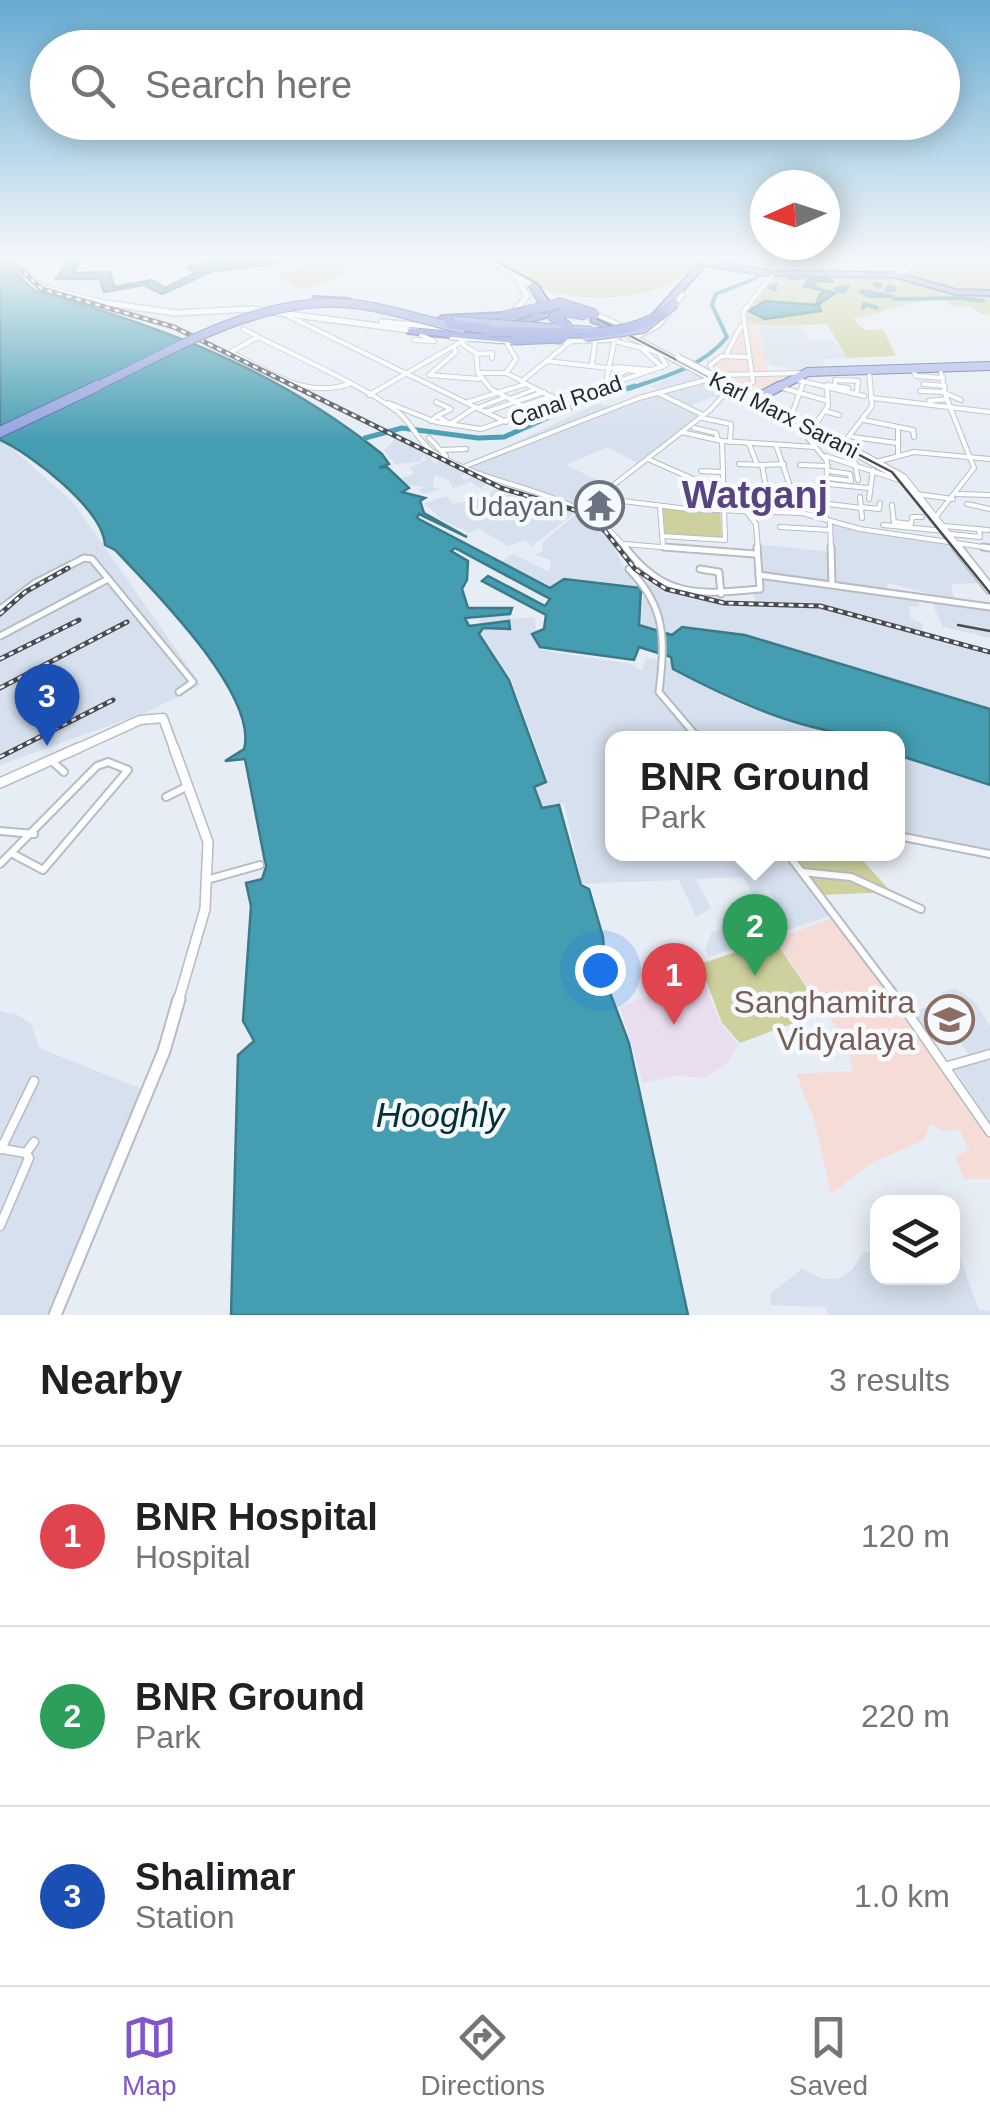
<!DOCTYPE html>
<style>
body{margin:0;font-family:Helvetica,sans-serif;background:#f2f2f2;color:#202124}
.controls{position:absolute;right:30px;bottom:30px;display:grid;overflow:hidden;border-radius:20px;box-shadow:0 5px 25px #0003}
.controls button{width:90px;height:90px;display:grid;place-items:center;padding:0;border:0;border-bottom:2px solid #e0e0e0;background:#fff;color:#202124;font:50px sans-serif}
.compass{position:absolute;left:750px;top:170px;width:90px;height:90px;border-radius:50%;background:#fff;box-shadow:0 5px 25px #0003;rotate:267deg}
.you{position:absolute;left:600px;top:970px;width:35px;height:35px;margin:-25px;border:8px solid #fff;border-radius:50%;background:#1a73e8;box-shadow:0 0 0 15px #1a73e833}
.badge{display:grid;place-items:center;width:65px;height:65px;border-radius:50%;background:#8155ce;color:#fff;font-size:32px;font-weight:700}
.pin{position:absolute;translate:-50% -82px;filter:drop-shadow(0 2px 5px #0008)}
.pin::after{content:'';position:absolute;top:52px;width:35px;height:30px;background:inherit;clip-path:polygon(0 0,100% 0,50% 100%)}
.popup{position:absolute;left:605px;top:731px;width:300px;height:130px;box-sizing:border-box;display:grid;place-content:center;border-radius:20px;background:#fff;filter:drop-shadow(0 2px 8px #0005);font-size:32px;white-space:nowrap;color:#757577}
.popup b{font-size:38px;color:#202124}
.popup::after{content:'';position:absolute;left:50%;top:100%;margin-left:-20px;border:20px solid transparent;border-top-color:#fff}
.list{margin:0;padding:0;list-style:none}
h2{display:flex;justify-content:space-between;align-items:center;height:130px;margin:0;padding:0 40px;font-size:42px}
h2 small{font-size:32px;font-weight:400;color:#757577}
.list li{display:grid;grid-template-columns:65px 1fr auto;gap:30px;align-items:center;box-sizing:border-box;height:180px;padding:0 40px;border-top:2px solid #e0e0e0}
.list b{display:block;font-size:38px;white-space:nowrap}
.list p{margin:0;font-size:32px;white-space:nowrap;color:#757577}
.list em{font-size:32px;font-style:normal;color:#757577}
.icon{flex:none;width:55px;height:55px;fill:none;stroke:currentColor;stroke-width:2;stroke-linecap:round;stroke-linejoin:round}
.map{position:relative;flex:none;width:990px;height:1315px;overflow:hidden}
.search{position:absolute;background:#fff;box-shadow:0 5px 25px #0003;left:30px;right:30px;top:30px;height:110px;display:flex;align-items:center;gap:25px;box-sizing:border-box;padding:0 35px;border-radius:55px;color:#757577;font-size:38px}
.sheet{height:670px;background:#fff}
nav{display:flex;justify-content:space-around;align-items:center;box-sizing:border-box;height:140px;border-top:2px solid #e0e0e0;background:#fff;font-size:28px;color:#757577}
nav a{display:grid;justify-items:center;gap:5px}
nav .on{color:#8155ce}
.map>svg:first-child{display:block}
</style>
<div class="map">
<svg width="990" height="1315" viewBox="0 0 990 1315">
<rect width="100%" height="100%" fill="#e7edf5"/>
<g fill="#f6dcd7">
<path d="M742 321 760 325 768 374 802 373 755 395 699 367 709 365 707 361 724 351 732 331 742 326Z"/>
<path d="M833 918 885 985 825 1012 775 939Z"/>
<path d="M888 988 990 1134V1179H964L955 1156 969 1151 959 1129 943 1131 930 1124 924 1140 871 1163 831 1194 814 1119 796 1074 853 1071 847 1043 827 1014Z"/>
</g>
<g fill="#d6e0ee">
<path d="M801 325 810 339H832L847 358 822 360 826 368 803 371 766 364 759 327Z"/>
<path d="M690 369 725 389 720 399 713 397 687 407 663 398 700 415 639 464 608 447 566 465 611 487 584 507 514 488 467 465 597 404 622 407 660 392 650 386Z"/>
<path d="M0 438 73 502 201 685 147 712 0 765Z"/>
<path d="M396 439 425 453 435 463 441 460 465 473 461 477 464 480 473 477 487 483 481 489 471 482 453 488 449 480 434 475 433 488 444 489 422 494 419 490 423 487 407 485 401 478 414 474 410 467 427 460 424 455 419 462 395 464 384 450Z"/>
<path d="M497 488 507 494 576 512 532 546 525 540 508 546 478 528 470 533 442 520 424 503 447 496 452 504 484 497Z"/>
<path d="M579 512 609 537 623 566 642 580 676 594 722 604 824 608 990 654V708L746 634 682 626 672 634 663 632 640 624 644 589 565 578 551 588 501 562 513 554 549 572 551 560 535 555 542 551 543 542Z"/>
<path d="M832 524 951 545 980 583 951 584 954 600 888 583 886 589 835 583Z"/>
<path d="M757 544 829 552 830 584 759 574Z"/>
<path d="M761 578 918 600 920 607 909 606 911 619 922 623 923 632 824 604 756 601 753 593 760 590Z"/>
<path d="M931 601 990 609V638L943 627Z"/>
<path d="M508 614 511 619 535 617 536 632 532 634 541 650 631 664 642 671 646 658 660 661 657 692 696 738H612V854H786L832 915 709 957 705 950 712 932 780 910 769 890 752 894 743 877 696 879 711 908 696 917 679 880 582 884 564 803 544 807 535 787 548 781 533 739 511 679 481 633 484 629H509V621L480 624 479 617Z"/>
<path d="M664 659 673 663V669L739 704 847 738H699L660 692Z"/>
<path d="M898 755 990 785V853L898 834Z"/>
<path d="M955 988 973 1000 990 1026V1052L971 1058 955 1035 942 1033 930 1040 910 1014 942 1000 941 993Z"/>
<path d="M0 1011 16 1014 31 1024 39 1048 142 1089 50 1315H0Z"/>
<path d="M990 1056V1123L953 1066Z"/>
<path d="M953 1239 979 1310 990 1311V1315H828L825 1307 771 1305 770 1294 802 1269 823 1279H838L853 1269 863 1253 877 1250 878 1278H952Z"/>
</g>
<path fill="#ebddf0" d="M698 965 719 1021 738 1045 725 1065 703 1078 675 1076 643 1083 620 1006 654 994Z"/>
<g fill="#ced19d">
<path d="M496 259H703C668 297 612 302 566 295 543 291 516 270 496 259Z"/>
<path d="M926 259H990V292L960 291 926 281 949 291 990 294V314H981L972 306H951L944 300C910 300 884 313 853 319L865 330 883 329 896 356 847 358 827 324 768 326 742 321 745 305 772 275 918 279 906 272Z"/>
<path d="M316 261 348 267V273L302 290 276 276Z"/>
<path d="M662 508 720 511 722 539 663 535Z"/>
<path d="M790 854H857L891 892 821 895Z"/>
<path d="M774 939 823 1012 740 1043 722 1023 700 964Z"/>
</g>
<g fill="#449db1" stroke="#3b7a88" stroke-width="2.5">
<path d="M0 259C16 266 24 288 40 292 169 329 277 370 382 454L389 464 379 468 387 467 409 488 402 492 425 498 420 501 424 513 467 537 419 514 417 518 550 588 564 579 641 588 639 625 672 635 682 627 745 635 990 709V785L898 755V738C815 738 745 707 673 669L671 657 639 647 634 660 540 647 532 634 544 629 546 615 482 581 488 576 545 606 550 599 455 548 451 551 468 561 467 580 462 589 468 608H512L510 614 465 618 469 626 509 621 510 629 483 628 479 634 509 680 546 782 534 787 542 808 559 805 581 885 589 889 603 937 606 982 629 1043 688 1315H231L238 1055 254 1041 243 1021 251 906 246 883 262 879 266 867 245 759 225 761 244 749C259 695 151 588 115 550L105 545C103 509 31 454 0 440Z"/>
<path d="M52 259H81L73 273 110 272 114 287 152 280 165 288 195 273 188 267 221 259 279 263 212 271 162 294 144 285 104 292 100 279H56L67 262Z"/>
<path d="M824 278 834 282 817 281 812 287 835 293 819 304 821 311 765 319 749 311 765 301 816 305 820 294 827 291 804 286 810 278Z"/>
</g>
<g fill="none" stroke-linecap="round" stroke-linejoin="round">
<g stroke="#449db1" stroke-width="4">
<path d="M788 278H804"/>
<path d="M889 286 894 288V290H887Z"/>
<path d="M878 287 874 284 881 285"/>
<path d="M836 289 848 286 844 292 837 290"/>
<path d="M775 290 770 287 776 285"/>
<path d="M861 291 892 296H868Z"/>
<path d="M961 298 983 301"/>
<path d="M894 299 960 298 952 292"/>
<path d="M863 308 864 304 877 308"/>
</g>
<path stroke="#449db1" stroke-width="4" d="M628 389C663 377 703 367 727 337L712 305 716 294 754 279 778 259"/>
<path stroke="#449db1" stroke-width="5" d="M365 438 402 428 478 438 504 437 576 405 635 386"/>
<defs>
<g id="minor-far3">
<path d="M288 316 506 422"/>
<path d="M243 329C288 353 359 383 398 412 412 423 419 443 433 452 498 493 580 486 627 550"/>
<path d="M258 337 231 352C269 372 305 399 349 384"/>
<path d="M414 340 434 341 421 335"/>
<path d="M461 343 476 353 478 373H506"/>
<path d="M507 343 516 359 506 373 522 381"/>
<path d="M642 349 662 367"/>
<path d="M727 353 741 326"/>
<path d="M477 354 492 353V358"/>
<path d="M748 357 722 356 710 365 714 375 803 373"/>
<path d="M546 361 644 372"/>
<path d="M592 365 595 342"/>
<path d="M615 367 651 370"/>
<path d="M912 368 916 376 943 378"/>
<path d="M478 373 491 389 534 412"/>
<path d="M429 375 479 379"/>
<path d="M429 375 456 352 453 347"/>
<path d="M798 380 864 396"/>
<path d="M607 381 629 369"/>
<path d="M526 384 562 402"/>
<path d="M923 384 945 386"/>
<path d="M835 386V380L858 381 857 391"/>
<path d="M605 387 614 343"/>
<path d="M783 388 828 401"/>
<path d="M739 390 753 382 743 312 773 274"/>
<path d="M920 391 944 392"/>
<path d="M658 393 703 415"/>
<path d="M947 394 961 400"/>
<path d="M369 395 466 339"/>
<path d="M873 398 990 412"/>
<path d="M510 399 535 389"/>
<path d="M929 401 947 399"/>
<path d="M436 402 451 409 437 416"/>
<path d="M468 402 526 384 522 381 571 341"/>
<path d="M388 403 436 422 481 429 666 365 658 352 618 342"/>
<path d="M523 406 552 396"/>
<path d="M480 407 506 397"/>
<path d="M825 411 839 415"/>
<path d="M486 412 544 392"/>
<path d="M791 417 803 383"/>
<path d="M702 418 731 424 730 442"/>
<path d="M864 420 913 430 914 437"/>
<path d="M431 421 437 416 450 424 476 407"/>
<path d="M794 421 827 461 826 520"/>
<path d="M694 428 716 433 718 440"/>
<path d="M813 428 828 406 827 385 848 388 847 392"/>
<path d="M898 428V454"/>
<path d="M681 432 722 441 815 447"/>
<path d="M853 437 897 443"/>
<path d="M429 438 446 456"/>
<path d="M749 444 757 464"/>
<path d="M843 444 872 406 869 371"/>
<path d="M776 445 789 483"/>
<path d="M441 450 466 449"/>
<path d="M826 456 905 482"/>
<path d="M648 459 693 479"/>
<path d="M876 462 914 452 990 459"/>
<path d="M855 463 858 480"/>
<path d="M739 464 762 465 768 499"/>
<path d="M762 465 784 464"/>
<path d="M800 465 828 466"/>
<path d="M466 466 639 398 706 380"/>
<path d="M701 471 722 472"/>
<path d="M830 471 850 474 851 481"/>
<path d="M829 478 851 481"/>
<path d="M829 484 868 488"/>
<path d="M687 490 688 509"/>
<path d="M722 491 701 490V502L722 504"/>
<path d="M916 494 953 499"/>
<path d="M957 494 990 495"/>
<path d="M860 497 862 518"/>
<path d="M598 498 688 509 802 513 860 529 990 548"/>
<path d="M869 499 873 470"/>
<path d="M829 504 861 508"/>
<path d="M967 504 990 509"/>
<path d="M892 505 894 523"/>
<path d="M660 507 663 547"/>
<path d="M861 507 879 509 880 503"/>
<path d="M584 508 710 410 730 388"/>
<path d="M746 511 756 524 758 550"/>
<path d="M750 511 756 499 798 503"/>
<path d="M935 518 974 468 945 394 940 367"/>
<path d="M830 522 831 550"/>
<path d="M894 522 911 524 912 517H922"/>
<path d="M883 525 945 531"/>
<path d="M944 526 988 530"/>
<path d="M780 527 830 530"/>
<path d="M951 534 980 537 979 529"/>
<path d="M662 536 725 540 722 441"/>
<path d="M624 544 697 550"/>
</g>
<g id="minor-far2">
<path d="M625 547C665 600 701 594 760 589L757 547"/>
<path d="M664 547 755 554"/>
<path d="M831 547 832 584"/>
<path d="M983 547 990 548"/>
<path d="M638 564 629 569C667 608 665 641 659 692L698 738"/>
<path d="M700 569 719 572 721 594"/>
<path d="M759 575 990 607"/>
<path d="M0 609 35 583 84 558 92 559 193 682 179 692"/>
<path d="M0 636 108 579"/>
</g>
<g id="minor-far1">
<path d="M53 762 64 772"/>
<path d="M166 797 188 786"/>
<path d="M0 831 34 834"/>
<path d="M898 836 990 854"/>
<path d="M788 854 900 1002"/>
<path d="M0 864 97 766 108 762 128 770 43 870 13 854"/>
<path d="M802 872 851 877 921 909"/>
<path d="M210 879 260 865"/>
</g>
<g id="minor">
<path d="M898 999 990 1132"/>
<path d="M948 1066 990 1054"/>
<path d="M1 1149 34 1081"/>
<path d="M3 1149 26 1153 34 1142"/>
<path d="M0 1226 29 1158 26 1153"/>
</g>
<path id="tertiary-far2" d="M72 751 140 720 163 718 175 751"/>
<g id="tertiary-far1">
<path d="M174 748 208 842 205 909 178 1002"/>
<path d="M0 783 78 748"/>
</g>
<path id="tertiary" d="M55 1315 164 1051 179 999"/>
<g id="secondary-far2">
<path d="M10 259 41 287 99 302 176 313 250 309 417 331"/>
<path d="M487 259 552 296 561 307"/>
<path d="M895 275 922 259"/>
<path d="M536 287 550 304 573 310"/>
<path d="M513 313 527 296 518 280"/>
<path d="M595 314 624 328"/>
<path d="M382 322 460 329"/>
<path d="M619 330 731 389"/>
<path d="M452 337 521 342"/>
<path d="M633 338 658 325 682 295"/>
<path d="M557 341 614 339 624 332"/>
</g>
<g id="secondary-far1">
<path d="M727 386 747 397"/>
<path d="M828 437 903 478 959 550"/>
</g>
<path id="secondary" d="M957 547 990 589"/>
<path id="primary-far1" d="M775 389 808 372 990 366"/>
<path id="primary" d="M753 400 780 386"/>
<g id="trunk">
<path d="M703 259 766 271 895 273 956 290 990 291V295L956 294 895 277 766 275 705 265 659 318H653V314Z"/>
<path d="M314 297 349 299 353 301 349 303 317 301 313 299Z"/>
</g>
<g id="motorway">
<path d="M530 283H536L548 304 541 315 567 307 571 310 504 329V325L531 317 540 304 529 285Z"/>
<path d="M504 313 507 314V318L442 322 438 319 442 316Z"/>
<path d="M595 317 619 326 620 328 616 331 592 322 591 320Z"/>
<path d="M411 328 514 337 518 340 514 343 408 333V329Z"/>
</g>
</defs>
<use href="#minor-far3" stroke="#b7bcc4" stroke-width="6"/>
<use href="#minor-far2" stroke="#b7bcc4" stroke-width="9"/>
<use href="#minor-far1" stroke="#b7bcc4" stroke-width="10"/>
<use href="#minor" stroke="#b7bcc4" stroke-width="11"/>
<use href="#tertiary-far2" stroke="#b7bcc4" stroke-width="11"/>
<use href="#tertiary-far1" stroke="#b7bcc4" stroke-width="12"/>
<use href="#tertiary" stroke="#b7bcc4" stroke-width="15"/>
<use href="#secondary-far2" stroke="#b7bcc4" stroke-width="8"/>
<use href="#secondary-far1" stroke="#b7bcc4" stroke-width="10"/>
<use href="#secondary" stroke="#b7bcc4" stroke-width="12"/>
<use href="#primary-far1" stroke="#5a689b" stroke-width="10"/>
<use href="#primary" stroke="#5a689b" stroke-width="11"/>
<use href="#trunk" stroke="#5a689b" stroke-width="4"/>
<use href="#motorway" stroke="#5a689b" stroke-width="4"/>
<use href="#minor-far3" stroke="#fff" stroke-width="4"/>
<use href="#minor-far2" stroke="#fff" stroke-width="5"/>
<use href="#minor-far1" stroke="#fff" stroke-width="6"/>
<use href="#minor" stroke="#fff" stroke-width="8"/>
<use href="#tertiary-far2" stroke="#fff" stroke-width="8"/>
<use href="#tertiary-far1" stroke="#fff" stroke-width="9"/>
<use href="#tertiary" stroke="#fff" stroke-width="11"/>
<use href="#secondary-far2" stroke="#fff" stroke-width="5"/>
<use href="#secondary-far1" stroke="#fff" stroke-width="8"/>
<use href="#secondary" stroke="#fff" stroke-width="9"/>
<use href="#primary-far1" stroke="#adb9e8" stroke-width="8"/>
<use href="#primary" stroke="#adb9e8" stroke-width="9"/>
<use href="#trunk" fill="#92a2e0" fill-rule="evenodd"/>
<use href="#motorway" fill="#768bd8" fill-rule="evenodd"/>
<g stroke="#484b4f" stroke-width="2.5">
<path d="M492 259 538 284 552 306 592 316 892 472 990 593"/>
<path d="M958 625 990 631"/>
</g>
<defs>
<g id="rail">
<path d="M9 259 42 289 174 327 501 488 578 511 605 531 635 569 666 589 724 603 820 606 990 652"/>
<path d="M0 614 25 592 68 568"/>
<path d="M0 659 79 620"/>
<path d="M0 688 127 622"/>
<path d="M0 757 113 700"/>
</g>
</defs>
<use href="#rail" stroke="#484b4f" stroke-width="5"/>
<use href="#rail" stroke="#f6faff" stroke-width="2.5" stroke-dasharray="5" stroke-linecap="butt"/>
<defs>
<path id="secondary-bridge-far1" d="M678 357 739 389"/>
<path id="secondary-bridge" d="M734 386 833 438"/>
<g id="trunk-bridge-far1">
<path d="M457 321 592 331"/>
<path d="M586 337 643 329 675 304"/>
<path d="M91 389C170 352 253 299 341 303 380 305 423 320 461 329"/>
</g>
<path id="trunk-bridge" d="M0 432 97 386"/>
<g id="motorway-bridge">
<path d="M504 316 560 303 595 314"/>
<path d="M450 324 487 329"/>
<path d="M569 327 553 317 567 312 585 315"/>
<path d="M488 332C545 329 611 345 662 314"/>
<path d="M514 340 563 338"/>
</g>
</defs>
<use href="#secondary-bridge-far1" stroke="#b7bcc4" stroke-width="8" stroke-linecap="butt"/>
<use href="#secondary-bridge" stroke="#b7bcc4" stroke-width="10" stroke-linecap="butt"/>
<use href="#trunk-bridge-far1" stroke="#5a689b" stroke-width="10" stroke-linecap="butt"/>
<use href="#trunk-bridge" stroke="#5a689b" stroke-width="12" stroke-linecap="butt"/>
<use href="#motorway-bridge" stroke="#5a689b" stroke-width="11" stroke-linecap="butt"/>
<use href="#secondary-bridge-far1" stroke="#fff" stroke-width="5"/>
<use href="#secondary-bridge" stroke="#fff" stroke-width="8"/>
<use href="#trunk-bridge-far1" stroke="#92a2e0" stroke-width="8"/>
<use href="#trunk-bridge" stroke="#92a2e0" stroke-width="10"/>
<use href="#motorway-bridge" stroke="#768bd8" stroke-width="9"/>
</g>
<linearGradient id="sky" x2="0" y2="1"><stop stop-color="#66abd2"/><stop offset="0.58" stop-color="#f4f7fa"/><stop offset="1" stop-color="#f4f7fa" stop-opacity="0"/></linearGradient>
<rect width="990" height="443" fill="url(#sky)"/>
<defs>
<symbol id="temple-ring" viewBox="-11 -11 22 22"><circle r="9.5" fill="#f6faff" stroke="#6b7280" stroke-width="1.5"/><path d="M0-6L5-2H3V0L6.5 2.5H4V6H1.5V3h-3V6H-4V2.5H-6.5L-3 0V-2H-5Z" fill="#6b7280"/></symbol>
<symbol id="school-ring" viewBox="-11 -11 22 22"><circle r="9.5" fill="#f6faff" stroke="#8d6e63" stroke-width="1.5"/><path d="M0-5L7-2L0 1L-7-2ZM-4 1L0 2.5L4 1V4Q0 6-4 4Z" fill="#8d6e63"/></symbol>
</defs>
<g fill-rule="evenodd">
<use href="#temple-ring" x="572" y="478" width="55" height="55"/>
<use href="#school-ring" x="922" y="992" width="55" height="55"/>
</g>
<g text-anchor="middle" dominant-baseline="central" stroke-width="9" stroke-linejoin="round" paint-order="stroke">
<g font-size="22" fill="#25272a" stroke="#f6faff">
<text transform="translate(566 401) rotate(-19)">Canal Road</text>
<text transform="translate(784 415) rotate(27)">Karl Marx Sarani</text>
</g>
<g font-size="28" fill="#5b616d" stroke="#f6faff" text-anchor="end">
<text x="564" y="506">Udayan</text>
</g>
<g font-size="32" fill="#785e54" stroke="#f6faff" text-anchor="end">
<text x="915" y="1002">Sanghamitra<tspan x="915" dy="37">Vidyalaya</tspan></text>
</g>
<g font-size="35" font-style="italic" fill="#032f38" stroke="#f6faff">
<text x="440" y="1114">Hooghly</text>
</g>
<g font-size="38" font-weight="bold" fill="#574381" stroke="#f6faff">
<text x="755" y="495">Watganj</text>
</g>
</g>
</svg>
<div class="controls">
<button><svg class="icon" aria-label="layers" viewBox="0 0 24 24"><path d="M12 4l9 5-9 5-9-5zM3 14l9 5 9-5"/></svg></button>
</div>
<svg class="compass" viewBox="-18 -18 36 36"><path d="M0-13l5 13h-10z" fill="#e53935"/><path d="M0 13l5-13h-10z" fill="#757577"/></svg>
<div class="you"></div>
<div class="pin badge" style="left:674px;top:1025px;background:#e0444e">1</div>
<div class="pin badge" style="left:755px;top:976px;background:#2e9e5b">2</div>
<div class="popup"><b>BNR Ground</b>Park</div>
<div class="pin badge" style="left:47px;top:746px;background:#1a4fb4">3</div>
<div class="search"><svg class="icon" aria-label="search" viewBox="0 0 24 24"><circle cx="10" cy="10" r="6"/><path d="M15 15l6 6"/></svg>Search here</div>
</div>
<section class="sheet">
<h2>Nearby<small>3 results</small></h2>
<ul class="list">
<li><span class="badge" style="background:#e0444e">1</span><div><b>BNR Hospital</b><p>Hospital</p></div><em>120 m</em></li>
<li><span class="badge" style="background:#2e9e5b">2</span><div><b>BNR Ground</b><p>Park</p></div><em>220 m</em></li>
<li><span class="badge" style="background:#1a4fb4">3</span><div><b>Shalimar</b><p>Station</p></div><em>1.0 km</em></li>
</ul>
</section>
<nav>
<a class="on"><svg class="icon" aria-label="map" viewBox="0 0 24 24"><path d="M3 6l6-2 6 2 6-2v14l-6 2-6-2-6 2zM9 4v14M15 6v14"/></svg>Map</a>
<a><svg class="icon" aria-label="directions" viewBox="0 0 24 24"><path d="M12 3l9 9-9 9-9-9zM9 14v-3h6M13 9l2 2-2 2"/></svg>Directions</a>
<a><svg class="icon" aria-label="saved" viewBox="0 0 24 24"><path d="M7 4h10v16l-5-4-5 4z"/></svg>Saved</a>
</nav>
